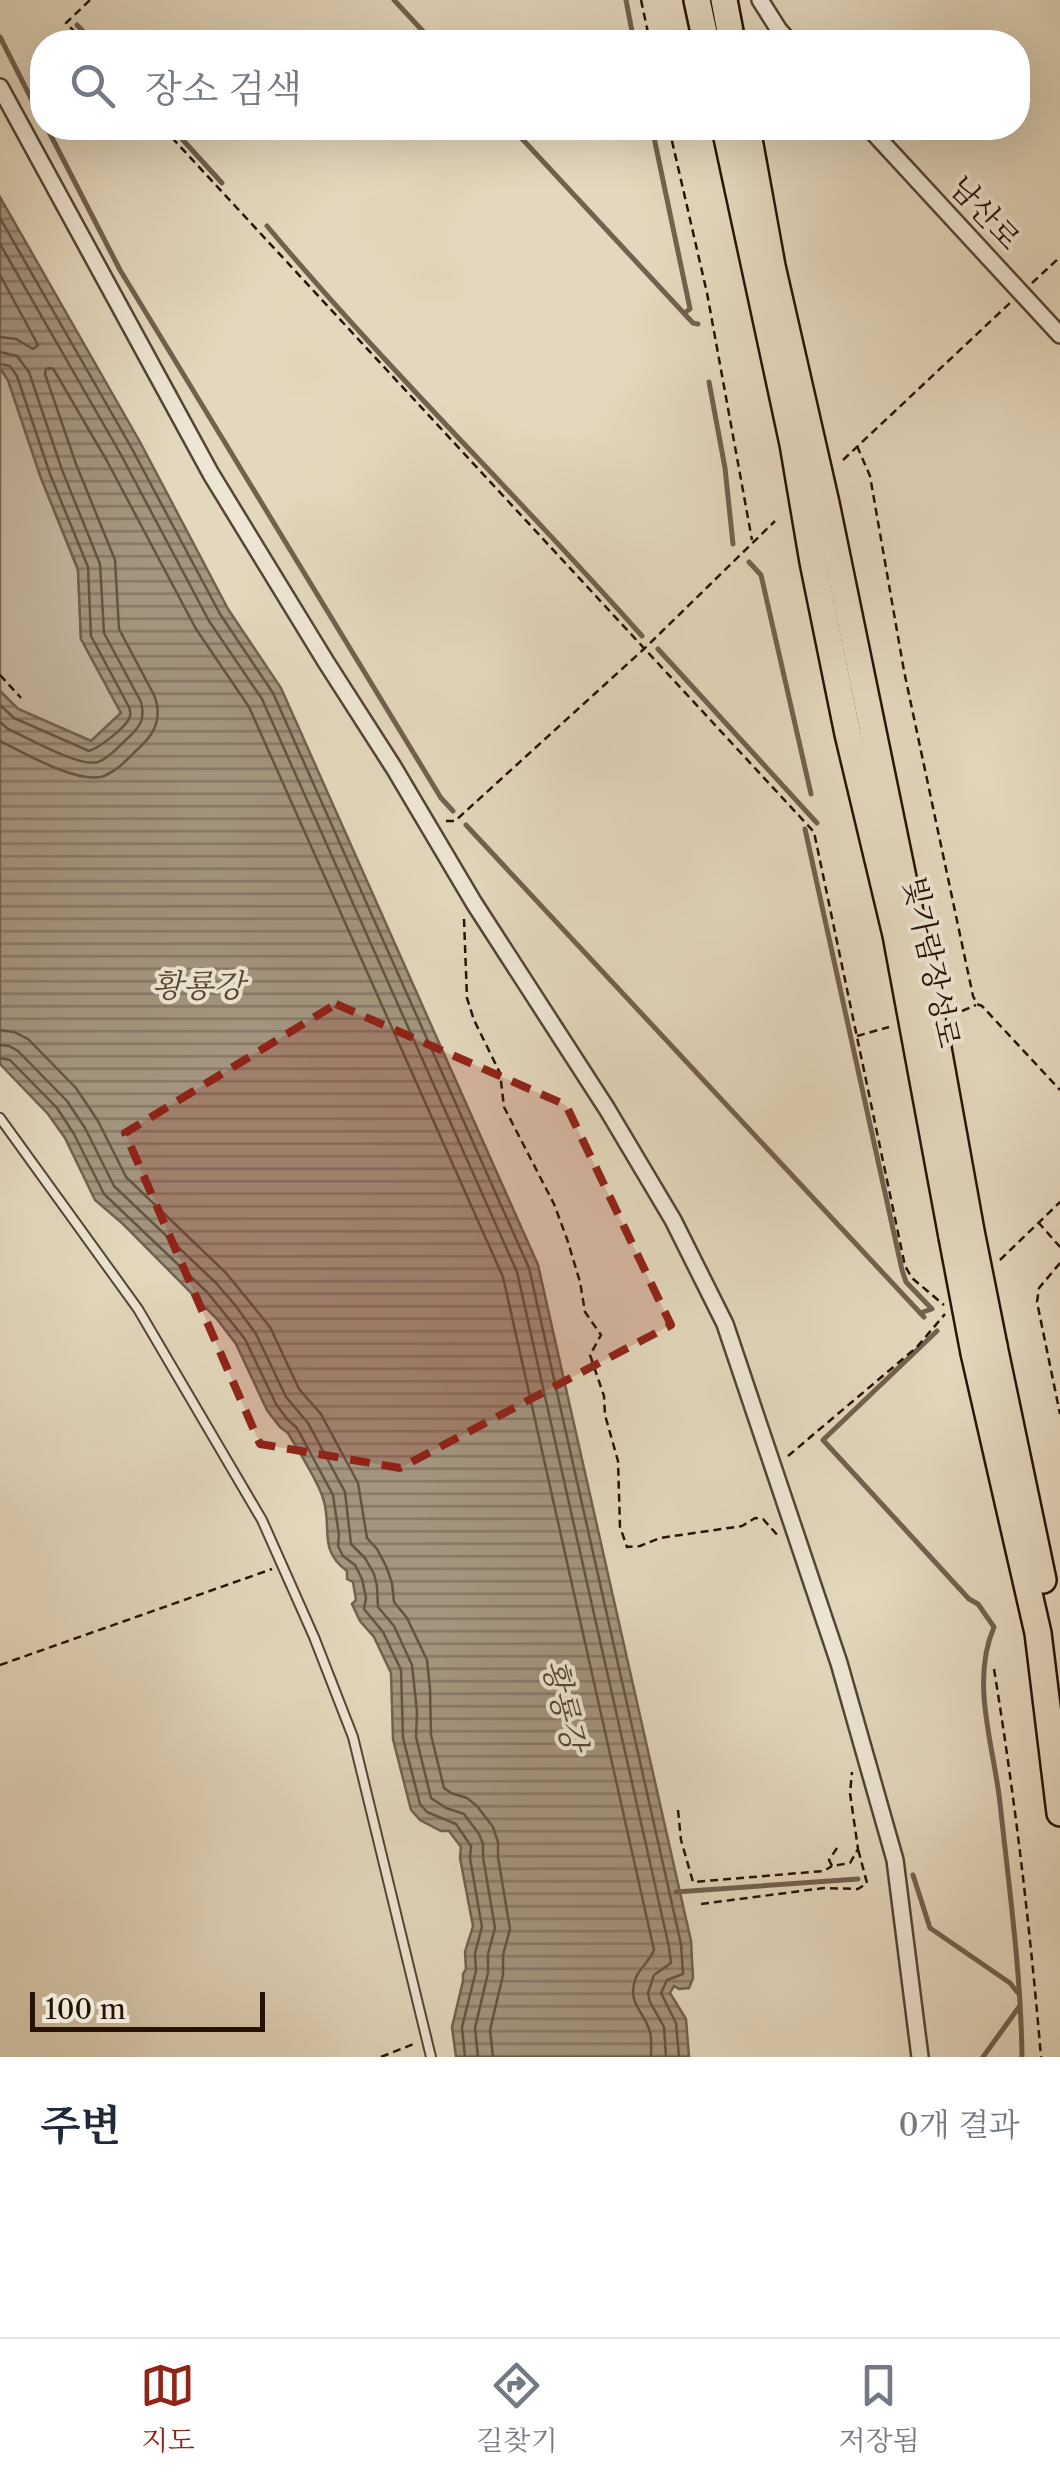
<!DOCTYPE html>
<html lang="ko">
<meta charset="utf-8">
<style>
body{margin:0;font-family:"Libre Caslon Text","Noto Serif KR",serif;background:#f2f2f3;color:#1f2937}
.scale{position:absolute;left:30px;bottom:25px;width:235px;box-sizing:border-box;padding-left:10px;border:5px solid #271206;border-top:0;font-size:28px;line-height:35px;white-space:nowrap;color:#271206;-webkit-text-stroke:8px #ede6d4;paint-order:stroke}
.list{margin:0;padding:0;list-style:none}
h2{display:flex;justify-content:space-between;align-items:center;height:130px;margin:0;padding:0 40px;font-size:42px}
h2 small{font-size:32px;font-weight:400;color:#747a83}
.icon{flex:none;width:55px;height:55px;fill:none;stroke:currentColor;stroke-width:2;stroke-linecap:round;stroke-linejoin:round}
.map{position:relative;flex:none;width:1060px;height:2057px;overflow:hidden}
.search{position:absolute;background:#fff;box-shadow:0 10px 40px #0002;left:30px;right:30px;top:30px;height:110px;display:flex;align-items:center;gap:25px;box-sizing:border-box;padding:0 35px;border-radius:40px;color:#747a83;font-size:38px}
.sheet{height:280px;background:#fff}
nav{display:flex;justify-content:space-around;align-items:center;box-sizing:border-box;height:140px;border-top:2px solid #e0e1e3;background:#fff;font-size:28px;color:#747a83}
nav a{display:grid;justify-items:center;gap:5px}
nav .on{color:#8f2418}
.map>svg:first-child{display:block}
</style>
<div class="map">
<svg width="1060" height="2057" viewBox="0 0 1060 2057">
<defs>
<pattern id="water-rules" width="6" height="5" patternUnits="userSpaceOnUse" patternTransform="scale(2.5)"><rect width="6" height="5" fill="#a3957f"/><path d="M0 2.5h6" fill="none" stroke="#857866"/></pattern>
</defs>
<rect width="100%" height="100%" fill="#e3d8bd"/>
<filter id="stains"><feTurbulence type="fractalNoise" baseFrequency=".002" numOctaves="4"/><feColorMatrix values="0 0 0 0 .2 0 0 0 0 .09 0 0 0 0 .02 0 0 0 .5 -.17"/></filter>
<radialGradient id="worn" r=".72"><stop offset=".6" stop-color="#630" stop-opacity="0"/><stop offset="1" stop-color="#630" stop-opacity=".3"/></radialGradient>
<path fill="#c3b69e" stroke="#756452" stroke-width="2.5" d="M0 368 8 380 41 478 78 570 81 639 121 713 91 741 18 709 0 691Z"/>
<path fill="url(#water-rules)" stroke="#71614f" stroke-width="2.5" d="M0 197 140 442 228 609 281 688 538 1265 691 1941 693 1978 689 1988 679 1989 674 1986 670 1993 686 2019 689 2057H456L452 2027 463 1981V1974L466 1969 465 1952 473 1926 460 1858 461 1847 449 1831H441L420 1820 411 1810 393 1739 391 1673 374 1637 360 1621 352 1604 356 1600 353 1582 347 1579V1571C317 1549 333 1527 323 1498 317 1479 299 1452 288 1433L280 1427 267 1410 236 1344 217 1319 123 1224 95 1200 65 1138 48 1114 0 1064V691L18 709 91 741 121 713 81 639 78 569 41 478 8 380 0 368Z"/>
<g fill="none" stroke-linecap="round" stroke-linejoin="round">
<g stroke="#655442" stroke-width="2.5">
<path d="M0 218 131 447 220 614 273 693 529 1268 681 1944 683 1974 667 1980 661 1993 676 2023 679 2057"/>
<path d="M0 244 120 453 209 621 262 699 517 1272 669 1947 671 1963 654 1975 648 1993 650 2002 664 2027 666 2057"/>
<path d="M0 275 38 345 33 349 16 339 0 337"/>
<path d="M0 352 17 356 29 372 62 470 100 564 104 633 141 702C145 718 141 726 129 737 120 745 110 758 98 762 80 768 27 737 8 729L0 722"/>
<path d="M0 364 10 366 17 376 50 474 88 567 91 636 129 707C130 710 131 713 130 716 128 726 99 748 89 751L14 718 0 705"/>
<path d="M0 741C24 753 79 785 104 776 119 770 130 756 141 746 157 731 162 715 154 695L119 629 115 560 76 464 45 374 46 369 51 368 54 370 107 461 196 629 249 707 503 1277 654 1950C650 1960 641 1967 636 1977 626 2004 644 2010 650 2032 652 2040 651 2049 651 2057"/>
<path d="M0 1030 14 1032 28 1039 76 1088 98 1121 126 1177 226 1273 270 1327 299 1389 321 1414 358 1483 367 1538 377 1549 386 1566 392 1583 394 1602 407 1618 427 1660 430 1689 431 1735 444 1788 451 1793 467 1798 477 1806 493 1827 498 1842V1857L510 1929 503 1955V1975L490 2030 493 2057"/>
<path d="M0 1045 9 1046 18 1051 67 1101 85 1128 114 1186 216 1283 235 1305 256 1334 286 1397 308 1423 345 1492 351 1544 365 1558 374 1574 377 1586 378 1607 394 1626 412 1665 417 1712 416 1737 431 1798 446 1808 464 1814 479 1834 483 1844V1857L495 1928 488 1954V1973L475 2028 478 2057"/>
<path d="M0 1058 10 1060 57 1108 74 1134 104 1194 207 1292 245 1339 276 1404 287 1419 297 1428 333 1495 339 1535 338 1546 343 1556 355 1565 362 1579 366 1598 364 1609 383 1632 401 1670 403 1738 420 1804 427 1812 456 1824 471 1846 470 1858 482 1927 475 1953 476 1971 462 2027 465 2057"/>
</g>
<g stroke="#71614f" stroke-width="5">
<path d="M394 0 433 42"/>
<path d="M626 0 634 42"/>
<path d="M77 25 93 42"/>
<path d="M0 37 42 120"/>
<path d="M47 128 120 270 441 798 453 811"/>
<path d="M172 128 222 183"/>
<path d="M512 128 693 323 698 324"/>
<path d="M652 128 689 304 690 309 684 313"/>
<path d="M267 226C386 368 519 497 642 636"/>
<path d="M709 382 725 468 733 544"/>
<path d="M749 562 761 575 811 794"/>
<path d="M658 649 817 823"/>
<path d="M466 825 924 1317"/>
<path d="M805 829 902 1270 906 1282 932 1309 920 1313"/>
<path d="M937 1331 823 1440 969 1599 978 1604 994 1627C970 1682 994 1747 1000 1803 1009 1887 1021 1972 1022 2057"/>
<path d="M913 1875 930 1928 1010 1983 1018 1993"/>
<path d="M676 1892 858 1879"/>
<path d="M983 2057 1019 2007"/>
</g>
<defs>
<path id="service" d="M0 1118 138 1309 262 1520 314 1637 353 1737 431 2057"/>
<g id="minor">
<path d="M760 0 779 30 790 42"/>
<path d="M0 87 211 474 326 662 394 768 474 903 607 1109 673 1220 725 1324 839 1663 895 1860 920 2057"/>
<path d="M869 128 1060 335"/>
</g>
<g id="trunk">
<path d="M697 0 706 42"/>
<path d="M724 0 732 42"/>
<path d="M725 128 793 444 813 562 848 734 896 935 952 1237"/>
<path d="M747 128 772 266 826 503 938 1048 971 1231"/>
<path d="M994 1346 1043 1580"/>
<path d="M974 1353 1038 1633 1060 1813"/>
</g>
</defs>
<use href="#service" stroke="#564434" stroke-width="12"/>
<use href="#minor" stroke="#564434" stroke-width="20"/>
<use href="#trunk" stroke="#271206" stroke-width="30"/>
<g stroke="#271206" stroke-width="2.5" stroke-dasharray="8 5" stroke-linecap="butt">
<path d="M641 0 650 42"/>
<path d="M85 42 66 23 90 0"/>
<path d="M163 128 814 832 905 1266 912 1278 944 1305"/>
<path d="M669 128 707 293 752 540"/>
<path d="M1032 283 1060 257"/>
<path d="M857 446 870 476 904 671 973 996 977 1004 982 1006 1060 1090"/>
<path d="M843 460 1011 302"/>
<path d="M0 675 21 698"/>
<path d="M446 821H455L645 648 775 521"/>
<path d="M464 919 467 998 474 1020 500 1073 504 1107 554 1204 567 1239 580 1282 585 1312 601 1335 590 1355 604 1396 605 1415 618 1461 620 1527 627 1547 640 1546 660 1538 742 1526 755 1518 763 1519 780 1538"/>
<path d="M962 1011 976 1005"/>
<path d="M857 1036 889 1027"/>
<path d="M1038 1222 1060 1247"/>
<path d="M1000 1260 1060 1202"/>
<path d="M1060 1263 1039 1288 1037 1302 1060 1414"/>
<path d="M788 1456 917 1347 945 1314"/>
<path d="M0 1665 272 1569"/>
<path d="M994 1669C1015 1798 1030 1927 1041 2057"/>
<path d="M678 1810 681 1840 693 1882 824 1871 832 1866"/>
<path d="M837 1848 829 1860 832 1866 850 1863 858 1849 850 1793 852 1772"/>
<path d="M701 1904 824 1888 858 1889 867 1883 858 1849"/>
<path d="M381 2057 416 2043"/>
</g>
<use href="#service" stroke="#ede6d4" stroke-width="8"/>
<use href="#minor" stroke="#ede6d4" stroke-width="15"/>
<use href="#trunk" stroke="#e3d8bd" stroke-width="25"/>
<defs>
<g id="trunk-bridge">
<path d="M971 1231 994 1346"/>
<path d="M952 1237 974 1353"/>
</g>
</defs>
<use href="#trunk-bridge" stroke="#271206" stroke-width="30" stroke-linecap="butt"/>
<use href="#trunk-bridge" stroke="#e3d8bd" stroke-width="25"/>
</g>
<path fill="#8f2418" fill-opacity="0.2" stroke="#8f2418" stroke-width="8" stroke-dasharray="20 12" stroke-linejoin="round" d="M336 1004 566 1105 671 1325 400 1468 260 1444 125 1133Z"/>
<g text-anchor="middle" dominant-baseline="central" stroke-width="8" stroke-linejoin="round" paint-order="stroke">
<g font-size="30" fill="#271206" stroke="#ede6d4">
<text transform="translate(985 213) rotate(47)">남산로</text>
<text transform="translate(932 962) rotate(78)">빛가람장성로</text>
</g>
<g font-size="32" font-style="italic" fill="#594636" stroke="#ede6d4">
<text x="198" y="985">황룡강</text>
<text transform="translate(565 1705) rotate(76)">황룡강</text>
</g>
</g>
<rect width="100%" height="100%" filter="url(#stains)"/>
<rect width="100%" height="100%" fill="url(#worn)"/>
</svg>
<div class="scale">100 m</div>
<div class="search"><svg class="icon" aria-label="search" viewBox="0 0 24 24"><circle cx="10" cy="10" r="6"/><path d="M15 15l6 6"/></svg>장소 검색</div>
</div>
<section class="sheet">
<h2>주변<small>0개 결과</small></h2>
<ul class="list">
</ul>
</section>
<nav>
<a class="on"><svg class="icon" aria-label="map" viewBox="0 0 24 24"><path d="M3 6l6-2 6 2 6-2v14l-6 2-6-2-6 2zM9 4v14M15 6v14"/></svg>지도</a>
<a><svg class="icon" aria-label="directions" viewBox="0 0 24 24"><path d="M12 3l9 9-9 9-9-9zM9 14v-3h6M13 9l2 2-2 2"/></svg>길찾기</a>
<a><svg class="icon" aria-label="saved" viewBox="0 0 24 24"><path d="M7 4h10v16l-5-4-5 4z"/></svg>저장됨</a>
</nav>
